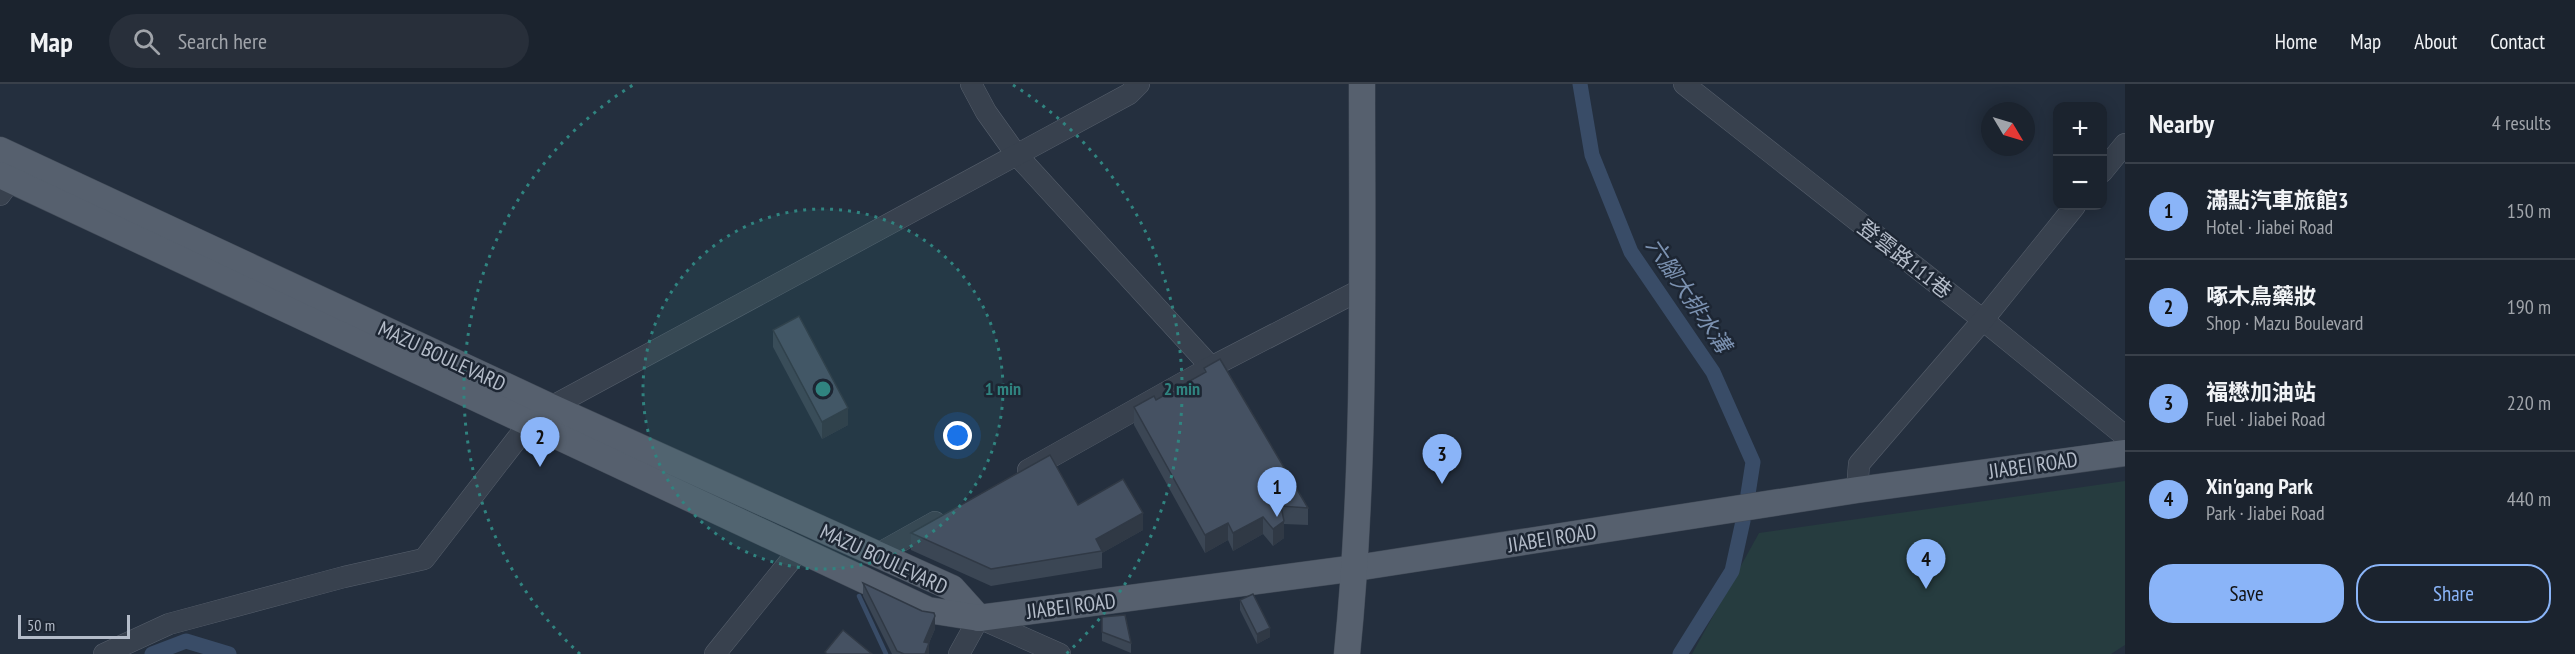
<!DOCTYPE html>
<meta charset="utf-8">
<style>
body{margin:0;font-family:"PT Sans Narrow","Noto Sans TC",sans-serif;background:#282f3a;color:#f1f3f6}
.controls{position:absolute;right:18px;top:18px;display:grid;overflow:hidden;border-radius:12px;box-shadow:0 3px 15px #0003}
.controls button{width:54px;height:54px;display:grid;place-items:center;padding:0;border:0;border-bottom:2px solid #39404a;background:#1b232e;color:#f1f3f6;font:30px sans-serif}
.compass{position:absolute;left:1981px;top:18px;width:54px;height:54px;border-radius:50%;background:#1b232e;box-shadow:0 3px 15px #0003;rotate:128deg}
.scale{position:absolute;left:18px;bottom:15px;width:112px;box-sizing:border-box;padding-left:6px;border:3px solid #b4bcc9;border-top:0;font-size:16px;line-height:21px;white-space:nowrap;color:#b4bcc9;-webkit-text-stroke:4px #1d2633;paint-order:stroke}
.you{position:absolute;left:958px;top:352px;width:21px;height:21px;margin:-15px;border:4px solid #fff;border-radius:50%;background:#1a73e8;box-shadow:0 0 0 9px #1a73e833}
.badge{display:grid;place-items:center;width:39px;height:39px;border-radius:50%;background:#8ab4f8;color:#111;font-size:20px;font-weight:700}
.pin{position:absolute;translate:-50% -50px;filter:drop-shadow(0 2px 3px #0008)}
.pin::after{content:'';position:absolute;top:32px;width:21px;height:18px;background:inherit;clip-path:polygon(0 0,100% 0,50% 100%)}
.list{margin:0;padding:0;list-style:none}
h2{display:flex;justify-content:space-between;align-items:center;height:78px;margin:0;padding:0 24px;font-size:26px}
h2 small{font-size:20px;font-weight:400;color:#a0a4aa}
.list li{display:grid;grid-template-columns:39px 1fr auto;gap:18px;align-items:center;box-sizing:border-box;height:96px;padding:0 24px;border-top:2px solid #39404a}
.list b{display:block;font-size:22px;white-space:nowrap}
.list p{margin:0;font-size:20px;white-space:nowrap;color:#a0a4aa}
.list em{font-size:20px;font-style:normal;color:#a0a4aa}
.actions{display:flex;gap:12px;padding:18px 24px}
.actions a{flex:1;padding:14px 0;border:2px solid #8ab4f8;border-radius:24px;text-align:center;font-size:21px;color:#8ab4f8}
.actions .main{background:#8ab4f8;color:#111}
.icon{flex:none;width:33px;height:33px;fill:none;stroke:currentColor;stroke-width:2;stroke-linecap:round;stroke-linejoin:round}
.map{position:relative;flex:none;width:2125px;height:570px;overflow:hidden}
header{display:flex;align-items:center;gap:36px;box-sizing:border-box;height:84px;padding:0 30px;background:#1b232e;border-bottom:2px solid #39404a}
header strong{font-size:28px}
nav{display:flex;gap:33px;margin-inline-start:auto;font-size:21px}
.search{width:420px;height:54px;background:#282f3a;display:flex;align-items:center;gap:15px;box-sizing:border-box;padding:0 21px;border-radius:33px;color:#a0a4aa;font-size:22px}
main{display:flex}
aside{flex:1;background:#1b232e}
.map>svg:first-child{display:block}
</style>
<header>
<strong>Map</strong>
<div class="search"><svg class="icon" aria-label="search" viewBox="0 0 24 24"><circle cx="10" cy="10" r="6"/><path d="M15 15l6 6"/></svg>Search here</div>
<nav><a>Home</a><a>Map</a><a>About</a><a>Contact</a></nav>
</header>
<main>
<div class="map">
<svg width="2125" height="570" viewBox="0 0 2125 570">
<rect width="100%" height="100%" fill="#242f3e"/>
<path fill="#263c3f" d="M2125 397V561L2111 570H1692L1759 449Z"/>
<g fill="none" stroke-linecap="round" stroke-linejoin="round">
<path stroke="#394c67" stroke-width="4.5" d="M859 512 886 570"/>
<g stroke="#394c67" stroke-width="15">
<path d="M1580 0 1592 71 1631 168 1713 288 1753 378 1748 410"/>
<path d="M152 570 186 557 229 570"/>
<path d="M1680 570 1732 487 1743 437"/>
</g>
<defs>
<g id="minor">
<path d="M971 0 986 28 1016 70 1211 283"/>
<path d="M1684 0 1983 236 2125 352"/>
<path d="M2102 88 2125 60"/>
<path d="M0 111 19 85"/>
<path d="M1028 386 1211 283 1362 205"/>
<path d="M1857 406 1859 380 1983 236 2075 122"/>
<path d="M876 471 935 438"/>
<path d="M104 570 169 540 344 493 424 475 530 338 551 323 1129 10 1139 0"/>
<path d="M715 570 799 466"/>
<path d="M959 570 979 534 1060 570"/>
</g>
<g id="major">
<path d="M0 66 551 323 952 504 979 534"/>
<path d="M0 91 928 526 979 534 1356 484 1857 406 2125 369"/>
<path d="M1347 570C1366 381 1362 190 1362 0"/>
</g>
</defs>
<use href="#minor" stroke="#565f6c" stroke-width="22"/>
<use href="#major" stroke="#414a57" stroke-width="27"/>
<use href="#minor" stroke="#38414e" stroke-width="21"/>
<use href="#major" stroke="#56606e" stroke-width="26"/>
</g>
<g fill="#3b4654">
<path d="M773 246 848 341 822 355 773 263Z"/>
<path d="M1204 284 1308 424V441L1284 440V454L1273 462 1263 450 1233 467 1228 456 1205 469 1134 341V323L1156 316 1204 290Z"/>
<path d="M1078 421 1143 446 1102 469V484L991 502 911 466V449Z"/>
<path d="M863 499 935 545 929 559V570H892L863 512Z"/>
<path d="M1240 516 1270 553 1257 560 1240 526Z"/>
<path d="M1102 533 1131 559V569L1102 557Z"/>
</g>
<g fill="#303945">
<path d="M848 324V341L822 355V338Z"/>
<path d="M1143 429V446L1102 469V467L1096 455Z"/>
<path d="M1263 433V450L1233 467V449Z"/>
<path d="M1284 437V454L1273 462V445Z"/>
<path d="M1228 439V456L1205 469V451Z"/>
<path d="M935 532V545L924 570V558Z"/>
<path d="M1270 544V553L1257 560V550Z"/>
<path d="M929 559V570H925Z"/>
</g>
<g fill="#455162" stroke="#303945" stroke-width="1.5">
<path d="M799 232 848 324 822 338 773 246Z"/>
<path d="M1220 275 1308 424 1281 422 1284 437 1273 445 1263 433 1233 449 1228 439 1205 451 1134 323 1154 312 1156 316 1206 288 1204 284Z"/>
<path d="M1050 371 1078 421 1123 395 1143 429 1096 455 1102 467 991 485 911 449Z"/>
<path d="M863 499 922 527 934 529 935 532 924 558 929 559 925 570H904L897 567Z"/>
<path d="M1253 510 1270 544 1257 550 1240 516Z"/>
<path d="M1125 531 1131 559 1102 548V533Z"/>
<path d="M843 546 872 570H827L825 568Z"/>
</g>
<circle cx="823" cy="305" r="180" fill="#308480" fill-opacity=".12"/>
<g fill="none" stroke="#308480" stroke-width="3" stroke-dasharray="3 6">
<circle cx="823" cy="305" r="180"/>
<path d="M580 570A359 359 0 0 1 633 1M1013 1A359 359 0 0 1 1066 570"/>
</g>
<g text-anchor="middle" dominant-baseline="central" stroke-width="5" stroke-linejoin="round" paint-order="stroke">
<g font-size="21" fill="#b4bcc9" stroke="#1d2633">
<text transform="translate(1905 175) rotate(38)">登雲路111巷</text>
<text transform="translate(442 272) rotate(25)">MAZU BOULEVARD</text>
<text transform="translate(2033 381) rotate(-8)">JIABEI ROAD</text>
<text transform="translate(1552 454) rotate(-9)">JIABEI ROAD</text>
<text transform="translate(884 475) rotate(25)">MAZU BOULEVARD</text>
<text transform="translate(1071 522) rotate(-7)">JIABEI ROAD</text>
</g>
<g font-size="22" font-style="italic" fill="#7c92b1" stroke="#1d2633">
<text transform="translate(1689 211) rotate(56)">六腳大排水溝</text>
</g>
</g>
<circle cx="823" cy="305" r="9" fill="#308480" stroke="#1d2633" stroke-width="3"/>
<g font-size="18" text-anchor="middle" font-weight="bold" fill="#308480" stroke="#1d2633" stroke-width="5" stroke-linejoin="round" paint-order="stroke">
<text x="1003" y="311">1 min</text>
<text x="1182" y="311">2 min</text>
</g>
</svg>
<div class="controls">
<button>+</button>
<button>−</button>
</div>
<svg class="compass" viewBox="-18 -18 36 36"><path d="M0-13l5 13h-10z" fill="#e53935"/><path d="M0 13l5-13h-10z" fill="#a0a4aa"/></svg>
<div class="scale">50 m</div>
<div class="you"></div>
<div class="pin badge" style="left:1277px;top:433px">1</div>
<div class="pin badge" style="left:540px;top:383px">2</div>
<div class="pin badge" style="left:1442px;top:400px">3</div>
<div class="pin badge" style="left:1926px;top:505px">4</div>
</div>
<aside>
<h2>Nearby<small>4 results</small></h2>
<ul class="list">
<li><span class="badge">1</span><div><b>滿點汽車旅館3</b><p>Hotel · Jiabei Road</p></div><em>150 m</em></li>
<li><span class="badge">2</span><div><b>啄木鳥藥妝</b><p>Shop · Mazu Boulevard</p></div><em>190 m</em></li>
<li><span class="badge">3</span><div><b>福懋加油站</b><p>Fuel · Jiabei Road</p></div><em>220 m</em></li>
<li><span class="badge">4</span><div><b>Xin'gang Park</b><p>Park · Jiabei Road</p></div><em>440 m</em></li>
</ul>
<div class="actions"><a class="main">Save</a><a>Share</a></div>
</aside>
</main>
